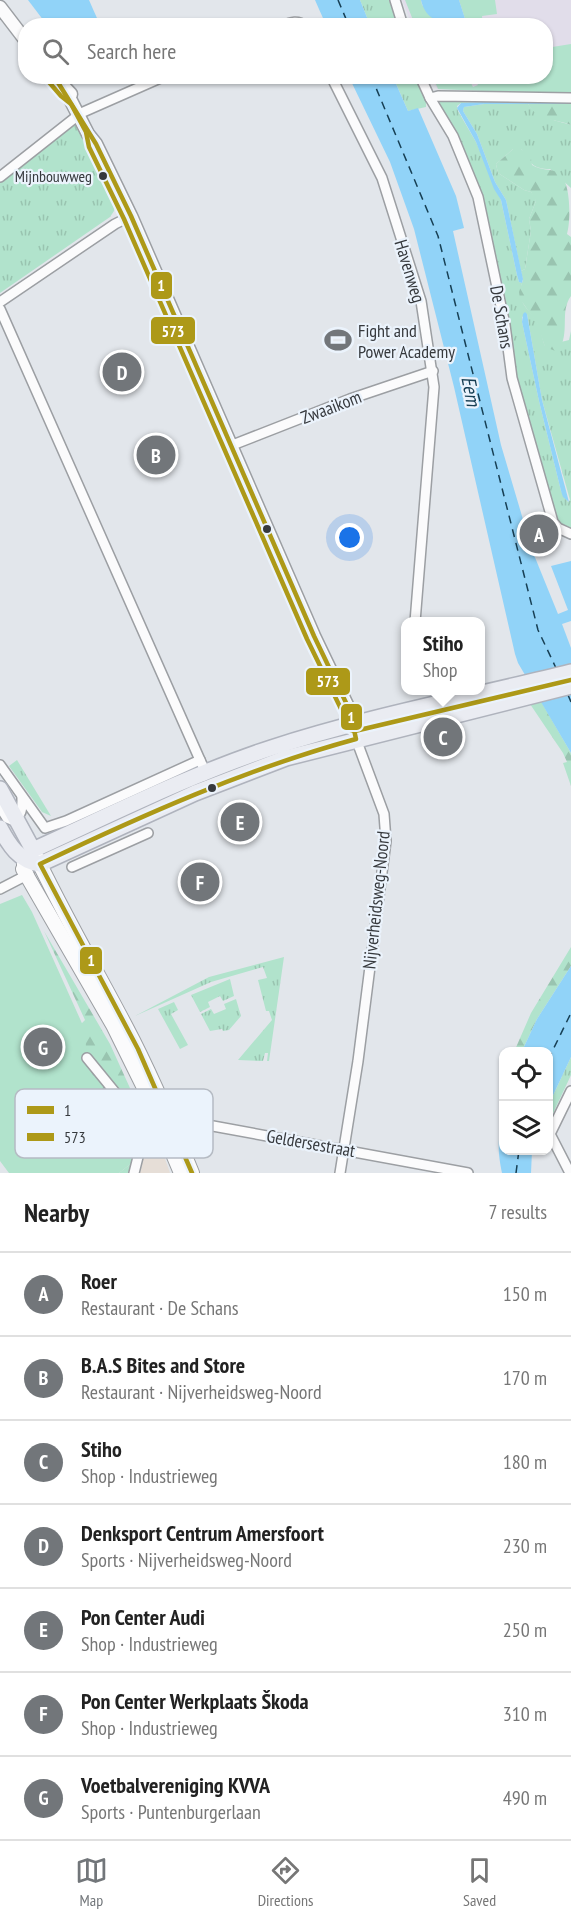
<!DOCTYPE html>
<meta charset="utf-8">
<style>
body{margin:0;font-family:"PT Sans Narrow",sans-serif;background:#f2f2f2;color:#222}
.controls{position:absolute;right:18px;bottom:18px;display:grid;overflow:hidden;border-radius:12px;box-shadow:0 2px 4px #0004}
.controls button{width:54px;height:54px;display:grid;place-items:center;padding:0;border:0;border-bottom:2px solid #e0e0e0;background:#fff;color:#222;font:30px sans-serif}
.you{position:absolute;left:350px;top:538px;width:21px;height:21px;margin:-15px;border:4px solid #fff;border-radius:50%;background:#1a73e8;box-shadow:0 0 0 9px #1a73e833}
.badge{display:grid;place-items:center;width:39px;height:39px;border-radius:50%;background:#72767a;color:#fff;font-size:20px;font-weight:700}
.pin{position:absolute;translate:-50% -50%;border:3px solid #fff;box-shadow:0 2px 6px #0006}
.popup{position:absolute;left:401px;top:617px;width:84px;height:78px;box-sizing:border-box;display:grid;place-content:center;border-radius:12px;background:#fff;filter:drop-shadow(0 2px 4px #0005);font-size:20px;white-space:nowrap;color:#767676}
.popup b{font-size:22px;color:#222}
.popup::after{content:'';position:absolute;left:50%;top:100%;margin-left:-12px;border:12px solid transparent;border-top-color:#fff}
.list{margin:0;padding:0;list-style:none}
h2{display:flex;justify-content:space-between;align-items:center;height:78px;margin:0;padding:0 24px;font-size:26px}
h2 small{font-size:20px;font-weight:400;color:#767676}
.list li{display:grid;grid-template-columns:39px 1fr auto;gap:18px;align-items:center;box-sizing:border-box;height:84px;padding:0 24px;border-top:2px solid #e0e0e0}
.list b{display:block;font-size:22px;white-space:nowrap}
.list p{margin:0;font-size:20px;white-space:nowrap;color:#767676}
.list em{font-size:20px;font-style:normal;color:#767676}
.icon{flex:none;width:33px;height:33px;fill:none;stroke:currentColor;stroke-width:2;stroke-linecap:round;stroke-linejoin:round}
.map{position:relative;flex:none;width:571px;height:1173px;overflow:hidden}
.search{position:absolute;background:#fff;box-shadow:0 2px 4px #0004;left:18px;right:18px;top:18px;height:66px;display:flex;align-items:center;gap:15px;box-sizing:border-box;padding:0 21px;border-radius:24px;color:#767676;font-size:22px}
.sheet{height:666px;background:#fff}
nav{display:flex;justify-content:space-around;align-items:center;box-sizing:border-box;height:84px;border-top:2px solid #e0e0e0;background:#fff;font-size:16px;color:#767676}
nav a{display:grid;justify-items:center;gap:3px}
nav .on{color:#72767a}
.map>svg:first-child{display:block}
</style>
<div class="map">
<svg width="571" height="1173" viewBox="0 0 571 1173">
<defs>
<pattern id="grass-tufts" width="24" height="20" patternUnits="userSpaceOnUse" patternTransform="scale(1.5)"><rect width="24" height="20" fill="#b1e3cc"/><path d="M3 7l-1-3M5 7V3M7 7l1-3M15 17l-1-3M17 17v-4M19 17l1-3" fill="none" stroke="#99c4b0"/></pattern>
<pattern id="forest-firs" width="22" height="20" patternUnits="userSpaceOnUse" patternTransform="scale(1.5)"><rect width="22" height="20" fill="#b1e3cc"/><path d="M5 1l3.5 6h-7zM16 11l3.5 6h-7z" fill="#99c4b0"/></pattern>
</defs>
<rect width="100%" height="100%" fill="#e2e6eb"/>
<path fill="#e6ded7" d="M157 1136 170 1173H140L147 1141Z"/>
<path fill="#e1ddea" d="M402 0H571V93L437 89 432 77 546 76V26L412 25Z"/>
<g fill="url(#grass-tufts)" fill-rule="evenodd">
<path d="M360 0H389L398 25H370Z"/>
<path d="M393 77H417L426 99V107L408 111Z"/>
<path d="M443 98 527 102C535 118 556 120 571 125V188L550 169C532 169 531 163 521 149H513L496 164 498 173 524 190 531 192 535 197 536 201 529 219 531 231 525 269 521 271 506 200 495 182 477 134 463 111 464 107 484 104 483 102 461 103 457 106 458 111 476 142 501 200 517 275 519 282 522 283C516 303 528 307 537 322 541 329 542 339 545 346L569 340 571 331V531L558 523 513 376 492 244 439 105 440 101ZM527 314 542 400 570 500 568 502 561 491 539 401 522 322V317Z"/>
<path d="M70 124 75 125 79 128 115 206 114 211 110 217 0 293V180Z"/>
<path d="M17 760 51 816 42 812 9 766Z"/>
<path d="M284 957 269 1061H267L268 1053H265L263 1061 238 1060 272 1020 269 1011H266L258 980 267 978 263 967 211 982 135 1016 209 977Z"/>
<path d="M230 979 234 996 223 1001 220 996 208 1002 210 1007 200 1012 191 995Z"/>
<path d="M236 999 241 1016 229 1030 223 1031 222 1029 210 1031 201 1014 211 1009 214 1014 226 1009 224 1004Z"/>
<path d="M174 1002 178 1010 171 1014 188 1045 180 1049 158 1009Z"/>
<path d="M571 1057V1075L549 1122V1104Z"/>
</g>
<g fill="url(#forest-firs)">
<path d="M527 102 571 104V125C553 118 537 122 527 102Z"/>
<path d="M513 149H521L531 159 532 165C541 171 550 168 559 173 571 182 571 220 567 234L571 237V296C559 312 571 332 558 352L545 347 537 323 520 299 519 292 523 280 521 271 525 269 531 231 529 219 536 201 531 192 524 190 498 173 496 164Z"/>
<path d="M539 698 571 753V786L563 763 567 762 563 753 528 701Z"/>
<path d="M44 931 110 1044 154 1141 142 1146 137 1124 77 1049 82 1023 85 1020Z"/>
<path d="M571 947V966L537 1019 522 1051 514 1052 531 1013Z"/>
<path d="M58 1046C82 1045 129 1110 137 1132 141 1145 137 1161 133 1173H119L137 1159 52 1048Z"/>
</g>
<g fill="#b1e3cc">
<path d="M405 0H421L422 5 447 25H458H415Z"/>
<path d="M459 0H495L497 14 482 16 483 25H467Z"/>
<path d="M571 44V95L438 89 433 77H468L473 87 478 85 474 77 546 76V48Z"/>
<path d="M22 895 32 912 85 1030 87 1065 135 1147 137 1159 119 1173H9L0 1161V904Z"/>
</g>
<g fill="#91d3f8">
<path d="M28 0H89L100 25H47Z"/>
<path d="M315 0H360L370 25H326Z"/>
<path d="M421 0H459L467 25C447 26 426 23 421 0Z"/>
<path d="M349 77H393L408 111 418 108 456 196 464 228 453 231 501 445 532 550 558 614 568 610 551 566 571 561V621L562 624 571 648V753L518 663 515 654 454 387 414 229 390 162Z"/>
<path d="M483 102 484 104 464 107 463 111 477 134 495 182 506 200 523 279 522 283 519 282 517 275 501 200 494 189 476 142 457 108 461 103Z"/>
<path d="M525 312 527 314 542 400 569 502 563 497 561 491 539 401 522 322 523 314Z"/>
<path d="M571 966V1057L549 1104 548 1052 522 1051 537 1019Z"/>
<path d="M503 1116 504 1150 532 1151 531 1173H502C497 1148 498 1141 503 1116Z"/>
</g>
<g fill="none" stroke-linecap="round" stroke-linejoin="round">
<path stroke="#91d3f8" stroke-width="2" d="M484 103H571"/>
<g stroke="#173f54" stroke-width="1.5" stroke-dasharray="8 6" stroke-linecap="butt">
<path d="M338 0 349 26"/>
<path d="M371 76 438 236 538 630 556 668"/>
<path d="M568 695 571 702"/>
<path d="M548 1060 571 1013"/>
<path d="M516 1173 519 1150"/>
</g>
<defs>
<g id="minor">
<path d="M395 0 403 26"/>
<path d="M283 26C291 22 298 20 305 26"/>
<path d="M331 76 382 178 421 301 434 387 415 622"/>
<path d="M420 76 430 98 453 136 478 197 505 325 512 378 553 522 558 528 571 534"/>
<path d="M430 98 438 96 571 98"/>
<path d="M0 177 81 113 165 76"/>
<path d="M0 302 115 224 131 216"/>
<path d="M0 309 200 760 205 771 204 776"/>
<path d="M230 446 350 399 433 371"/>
<path d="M0 765 45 828 66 821 200 760"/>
<path d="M0 807 7 818 12 820C23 815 22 809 22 797"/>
<path d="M72 867 148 833"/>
<path d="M0 889 29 874"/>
<path d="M87 1058 123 1102 141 1134V1145L134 1173"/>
<path d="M173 1131V1128L186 1124H202L468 1173"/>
<path d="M340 1173 358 1061 386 841 384 814 356 739"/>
<path d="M570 1173 550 1134 571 1091"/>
</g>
<g id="tertiary">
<path d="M0 7 26 41"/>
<path d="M54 76 71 94"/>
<path d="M66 91 88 134 96 144 131 216 314 636 350 711 356 739"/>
</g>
<g id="secondary">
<path d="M23 869 113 1025 152 1104 181 1173"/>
<path d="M26 876 24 864 33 850C61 910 95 968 126 1027 151 1074 172 1124 192 1173"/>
</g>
<g id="primary">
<path d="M0 789 33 850C112 814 189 775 271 748 369 716 471 697 571 672"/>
<path d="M0 828C9 845 19 861 40 864L195 793 286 758 571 686"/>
</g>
</defs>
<use href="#minor" stroke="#9c9fa3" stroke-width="12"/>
<use href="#tertiary" stroke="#9c9fa3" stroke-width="15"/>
<use href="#secondary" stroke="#9c9fa3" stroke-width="16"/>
<use href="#primary" stroke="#afb3bd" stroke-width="18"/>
<use href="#minor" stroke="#fbfbfc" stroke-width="9"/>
<use href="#tertiary" stroke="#fbfbfc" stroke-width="12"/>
<use href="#secondary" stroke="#fbfbfc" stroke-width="14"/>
<use href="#primary" stroke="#eaecf2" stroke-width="15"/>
<defs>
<path id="bus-1" d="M54 76 96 144 131 216 314 636 350 711 356 739C246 769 143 815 40 864L138 1049 192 1173"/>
<path id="bus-2" d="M48 81 61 96 71 104 86 132 89 147 124 219 307 639 343 713 347 729 355 731 571 680"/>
</defs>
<use href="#bus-1" stroke="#ebf3fc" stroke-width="9"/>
<use href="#bus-2" stroke="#ebf3fc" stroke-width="9"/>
<use href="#bus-1" stroke="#ad9918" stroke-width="4.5"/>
<use href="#bus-2" stroke="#ad9918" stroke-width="4.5"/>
</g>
<defs>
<symbol id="stadium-bare" viewBox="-9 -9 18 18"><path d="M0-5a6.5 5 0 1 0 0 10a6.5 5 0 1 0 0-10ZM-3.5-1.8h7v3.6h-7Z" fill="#72767a" stroke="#ebf3fc" stroke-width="2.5" paint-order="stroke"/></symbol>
</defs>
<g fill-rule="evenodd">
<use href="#stadium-bare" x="319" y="321" width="38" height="38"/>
</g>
<g fill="#36393d" stroke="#ebf3fc" stroke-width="2">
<circle cx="103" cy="176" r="5"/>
<circle cx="267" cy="529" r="5"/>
<circle cx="212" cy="788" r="5"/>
</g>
<g text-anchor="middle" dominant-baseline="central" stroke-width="4.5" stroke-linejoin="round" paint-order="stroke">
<g font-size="16" fill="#36393d" stroke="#ebf3fc" text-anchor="end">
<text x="92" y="176">Mijnbouwweg</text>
</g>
<g font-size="18" fill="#36393d" stroke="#ebf3fc">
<text transform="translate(410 271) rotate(73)">Havenweg</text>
<text transform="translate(502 317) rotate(80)">De Schans</text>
<text transform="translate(331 407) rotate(-21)">Zwaaikom</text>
<text transform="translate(376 900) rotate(-84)">Nijverheidsweg-Noord</text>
<text transform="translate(311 1143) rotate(10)">Geldersestraat</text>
</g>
<g font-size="18" fill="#36393d" stroke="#ebf3fc" text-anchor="start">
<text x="358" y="330">Fight and<tspan x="358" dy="21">Power Academy</tspan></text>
</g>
<g font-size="20" font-style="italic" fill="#173f54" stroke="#ebf3fc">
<text transform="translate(471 391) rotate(79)">Eem</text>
</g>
</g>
<rect x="15" y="1089" width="198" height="69" rx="9" fill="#ebf3fc" stroke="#b5bbc3" stroke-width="1.5"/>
<rect x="27" y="1106" width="27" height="8" fill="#ad9918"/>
<rect x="27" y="1133" width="27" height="8" fill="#ad9918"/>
<g font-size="16" fill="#36393d">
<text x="64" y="1116">1</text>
<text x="64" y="1143">573</text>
</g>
<g stroke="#ebf3fc" stroke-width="2">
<rect x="150" y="271" width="23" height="29" rx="6" fill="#ad9918"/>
<rect x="150" y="316" width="46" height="29" rx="6" fill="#ad9918"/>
<rect x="305" y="667" width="46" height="29" rx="6" fill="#ad9918"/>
<rect x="340" y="703" width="23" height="28" rx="6" fill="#ad9918"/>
<rect x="79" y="946" width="24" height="29" rx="6" fill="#ad9918"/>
</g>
<g font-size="16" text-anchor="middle" font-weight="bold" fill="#fff">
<text x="161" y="291">1</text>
<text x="173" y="337">573</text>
<text x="328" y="687">573</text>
<text x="351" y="723">1</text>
<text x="91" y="966">1</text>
</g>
</svg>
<div class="controls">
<button><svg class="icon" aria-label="locate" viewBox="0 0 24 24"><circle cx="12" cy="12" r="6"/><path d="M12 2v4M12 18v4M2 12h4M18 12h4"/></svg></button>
<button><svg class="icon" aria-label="layers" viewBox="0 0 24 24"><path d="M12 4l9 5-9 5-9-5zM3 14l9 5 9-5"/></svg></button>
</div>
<div class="you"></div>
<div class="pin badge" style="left:539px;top:534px">A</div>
<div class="pin badge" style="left:156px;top:455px">B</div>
<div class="pin badge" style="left:443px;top:737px">C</div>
<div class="popup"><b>Stiho</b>Shop</div>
<div class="pin badge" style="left:122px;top:372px">D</div>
<div class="pin badge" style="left:240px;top:822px">E</div>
<div class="pin badge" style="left:200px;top:882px">F</div>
<div class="pin badge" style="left:43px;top:1047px">G</div>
<div class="search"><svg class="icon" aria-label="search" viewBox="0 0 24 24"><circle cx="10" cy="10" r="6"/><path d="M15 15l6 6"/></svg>Search here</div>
</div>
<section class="sheet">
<h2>Nearby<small>7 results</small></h2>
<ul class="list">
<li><span class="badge">A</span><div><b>Roer</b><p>Restaurant · De Schans</p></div><em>150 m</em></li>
<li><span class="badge">B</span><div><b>B.A.S Bites and Store</b><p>Restaurant · Nijverheidsweg-Noord</p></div><em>170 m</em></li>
<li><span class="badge">C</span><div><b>Stiho</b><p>Shop · Industrieweg</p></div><em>180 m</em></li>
<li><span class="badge">D</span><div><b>Denksport Centrum Amersfoort</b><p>Sports · Nijverheidsweg-Noord</p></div><em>230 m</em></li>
<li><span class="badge">E</span><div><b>Pon Center Audi</b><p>Shop · Industrieweg</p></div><em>250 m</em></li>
<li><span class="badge">F</span><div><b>Pon Center Werkplaats Škoda</b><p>Shop · Industrieweg</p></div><em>310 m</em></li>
<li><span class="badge">G</span><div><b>Voetbalvereniging KVVA</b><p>Sports · Puntenburgerlaan</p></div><em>490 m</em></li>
</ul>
</section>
<nav>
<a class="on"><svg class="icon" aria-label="map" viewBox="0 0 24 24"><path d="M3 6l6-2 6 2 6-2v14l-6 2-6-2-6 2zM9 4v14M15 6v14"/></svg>Map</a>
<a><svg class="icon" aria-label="directions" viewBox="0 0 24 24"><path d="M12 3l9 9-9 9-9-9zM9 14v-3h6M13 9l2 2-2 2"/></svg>Directions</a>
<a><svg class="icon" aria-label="saved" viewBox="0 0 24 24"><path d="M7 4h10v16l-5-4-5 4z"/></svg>Saved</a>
</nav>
